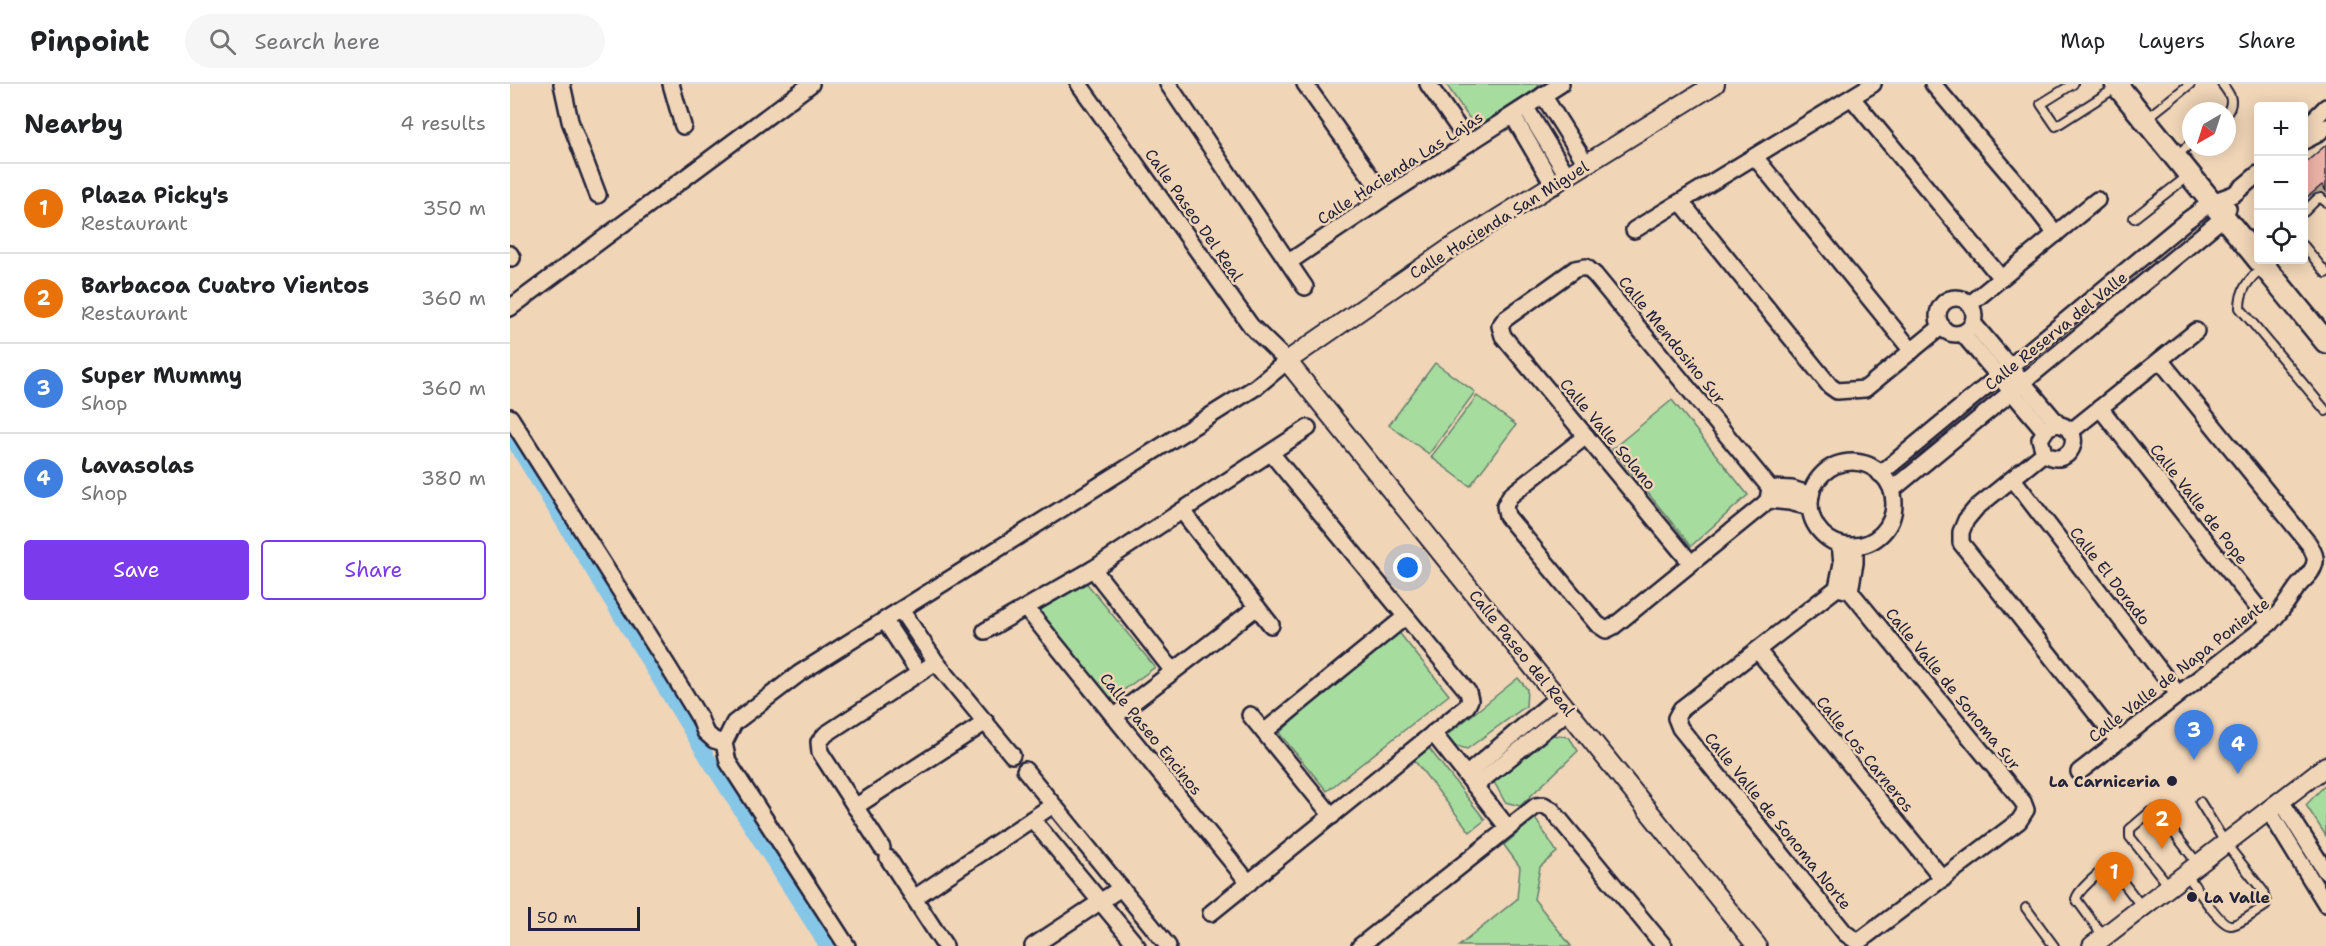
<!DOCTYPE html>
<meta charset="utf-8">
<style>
body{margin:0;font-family:"Shantell Sans",sans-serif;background:#f6f6f6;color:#202124}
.controls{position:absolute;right:18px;top:18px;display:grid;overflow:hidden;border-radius:6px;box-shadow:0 3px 15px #0003}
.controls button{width:54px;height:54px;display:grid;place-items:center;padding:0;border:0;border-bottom:2px solid #e0e0e0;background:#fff;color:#202124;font:30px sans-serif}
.compass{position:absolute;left:1672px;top:18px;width:54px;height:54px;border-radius:50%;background:#fff;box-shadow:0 3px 15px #0003;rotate:219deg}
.scale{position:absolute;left:18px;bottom:15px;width:112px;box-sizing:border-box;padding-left:6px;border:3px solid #22223b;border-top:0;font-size:16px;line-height:21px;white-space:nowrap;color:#22223b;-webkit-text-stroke:4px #f0d5b7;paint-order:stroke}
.you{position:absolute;left:898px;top:484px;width:21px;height:21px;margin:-15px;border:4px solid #fff;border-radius:50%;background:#1a73e8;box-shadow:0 0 0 9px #1a73e833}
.badge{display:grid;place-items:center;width:39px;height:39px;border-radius:50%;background:#7c3aed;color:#fff;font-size:20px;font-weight:700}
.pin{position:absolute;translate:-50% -50px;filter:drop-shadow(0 2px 3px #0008)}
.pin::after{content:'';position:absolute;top:32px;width:21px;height:18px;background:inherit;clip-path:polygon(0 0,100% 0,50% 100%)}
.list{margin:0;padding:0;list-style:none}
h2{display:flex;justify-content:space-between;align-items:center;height:78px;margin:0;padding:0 24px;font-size:26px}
h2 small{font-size:20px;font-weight:400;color:#757577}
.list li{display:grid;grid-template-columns:39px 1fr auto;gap:18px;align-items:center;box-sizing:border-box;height:90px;padding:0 24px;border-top:2px solid #e0e0e0}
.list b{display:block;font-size:22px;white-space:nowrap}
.list p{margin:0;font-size:20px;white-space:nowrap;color:#757577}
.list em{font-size:20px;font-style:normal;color:#757577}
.actions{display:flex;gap:12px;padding:18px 24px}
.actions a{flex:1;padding:14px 0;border:2px solid #7c3aed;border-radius:6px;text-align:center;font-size:21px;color:#7c3aed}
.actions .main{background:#7c3aed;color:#fff}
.icon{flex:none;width:33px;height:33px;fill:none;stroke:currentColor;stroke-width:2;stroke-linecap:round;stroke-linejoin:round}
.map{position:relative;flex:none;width:1816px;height:862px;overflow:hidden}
header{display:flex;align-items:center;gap:36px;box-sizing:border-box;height:84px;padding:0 30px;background:#fff;border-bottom:2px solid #e0e0e0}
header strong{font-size:28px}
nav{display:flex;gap:33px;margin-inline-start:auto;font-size:21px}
.search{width:420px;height:54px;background:#f6f6f6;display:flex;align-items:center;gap:15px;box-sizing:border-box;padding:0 21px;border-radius:33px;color:#757577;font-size:22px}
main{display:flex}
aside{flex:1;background:#fff}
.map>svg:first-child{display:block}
</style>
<header>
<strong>Pinpoint</strong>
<div class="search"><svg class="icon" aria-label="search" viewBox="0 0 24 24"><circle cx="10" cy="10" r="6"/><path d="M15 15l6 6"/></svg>Search here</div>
<nav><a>Map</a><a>Layers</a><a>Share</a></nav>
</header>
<main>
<aside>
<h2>Nearby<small>4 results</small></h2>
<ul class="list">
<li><span class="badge" style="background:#e8710a">1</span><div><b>Plaza Picky's</b><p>Restaurant</p></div><em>350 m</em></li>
<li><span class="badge" style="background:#e8710a">2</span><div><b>Barbacoa Cuatro Vientos</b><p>Restaurant</p></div><em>360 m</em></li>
<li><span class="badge" style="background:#3f7fe0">3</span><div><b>Super Mummy</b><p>Shop</p></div><em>360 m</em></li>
<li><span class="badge" style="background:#3f7fe0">4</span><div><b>Lavasolas</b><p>Shop</p></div><em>380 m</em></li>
</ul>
<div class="actions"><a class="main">Save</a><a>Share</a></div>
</aside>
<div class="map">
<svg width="1816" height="862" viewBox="0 0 1816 862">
<defs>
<filter id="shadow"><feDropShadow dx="5.5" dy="5.5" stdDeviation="3" flood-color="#0004"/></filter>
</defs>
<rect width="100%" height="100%" fill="#f0d5b7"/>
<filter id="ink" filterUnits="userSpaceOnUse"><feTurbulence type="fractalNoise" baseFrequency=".0167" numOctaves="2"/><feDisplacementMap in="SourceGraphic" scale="12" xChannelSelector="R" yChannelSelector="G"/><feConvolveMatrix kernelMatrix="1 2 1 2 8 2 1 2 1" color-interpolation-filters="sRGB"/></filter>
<g filter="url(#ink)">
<g fill="#a7dc9f" stroke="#647f6d" stroke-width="1.5">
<path d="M936 0H1033L966 44Z"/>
<path d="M925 279 965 308 919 370 879 341Z"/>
<path d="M967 312 1006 341 960 402 921 373Z"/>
<path d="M1162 316 1238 411 1181 462 1102 365Z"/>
<path d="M574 496 645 583 600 616 526 525Z"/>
<path d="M887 546 939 611 817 707 769 649Z"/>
<path d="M1008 594 1017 605 1016 622 957 665 943 661 936 652Z"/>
<path d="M1042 651 1059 653 1068 667 1010 722 995 718 984 698Z"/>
<path d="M918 663 975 736 960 748 904 676Z"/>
<path d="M1816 700V752L1796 721Z"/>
<path d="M1025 734 1047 768 1030 783 1024 815 1061 862H949L1007 815 1010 783 994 761Z"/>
</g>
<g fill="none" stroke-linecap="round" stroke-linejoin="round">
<path stroke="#86c6e7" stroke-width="15" d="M0 351 197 673 317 862"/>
</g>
<path fill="#ecb2a7" stroke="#22223b" stroke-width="1.5" filter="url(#shadow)" d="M1816 61V107L1812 101 1794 116V80Z"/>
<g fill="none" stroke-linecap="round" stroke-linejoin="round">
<defs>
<g id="service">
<path d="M1563 0 1531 20 1546 42 1607 3"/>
<path d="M1712 0C1720 10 1725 17 1717 29"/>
<path d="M1637 34 1680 0"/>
<path d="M1666 72 1681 59"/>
<path d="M1794 128 1807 115 1811 114 1816 118"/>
<path d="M1624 134 1678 92"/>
<path d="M1794 162 1816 189"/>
<path d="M1753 183C1739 195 1730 205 1730 224L1816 327"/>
<path d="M1677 791C1684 800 1710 842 1721 841 1729 841 1748 826 1755 822L1756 818 1753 807 1716 760 1690 718"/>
<path d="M1659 802 1620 753V745L1640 728 1646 727 1651 732 1688 780"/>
<path d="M1516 824 1544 862"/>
<path d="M1593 852 1566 815C1568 807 1590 786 1598 785 1602 784 1603 786 1606 789L1632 823"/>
</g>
<g id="minor">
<path d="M52 0 60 37 88 111"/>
<path d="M161 0 173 42"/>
<path d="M658 0 795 203"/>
<path d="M795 0 875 113"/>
<path d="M918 0 959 59"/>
<path d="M1423 0 1504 96 1546 150"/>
<path d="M1033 11 1077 81"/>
<path d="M1342 14 1491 194"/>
<path d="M1016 24 1058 93"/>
<path d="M1003 32 1044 102"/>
<path d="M1794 45 1816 23"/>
<path d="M1794 57 1806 51 1816 43"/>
<path d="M1245 73 1402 267"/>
<path d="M1171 118 1320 302 1327 307 1355 305 1432 242"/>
<path d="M1124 146 1363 0"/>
<path d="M0 170 2 174"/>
<path d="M779 178 875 113 1051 0"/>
<circle cx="1446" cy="232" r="18"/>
<path d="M1460 220 1587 116"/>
<path d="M0 224 301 0"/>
<path d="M1463 239 1548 340C1578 347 1559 388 1534 369L1530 355 1538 343 1548 340"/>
<path d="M1452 249 1534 346"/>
<path d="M1590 324 1760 539"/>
<path d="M0 333 159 584 190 635 195 648 204 656 214 659"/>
<path d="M1560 348 1686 247"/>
<path d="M1076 352 1000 412 995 422 997 432 1087 540 1096 546 1104 542 1253 421 1258 416 1260 404"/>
<path d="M1534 369 1466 424 1456 436 1451 448V459L1608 657"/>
<circle cx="1342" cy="420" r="42"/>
<path d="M1370 390 1676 137 1702 118 1724 110 1748 90"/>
<path d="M1503 395 1668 610"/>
<path d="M1382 406 1714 133 1718 124"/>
<path d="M1258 416 1279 418 1300 423"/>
<path d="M672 427 761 541"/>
<path d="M1181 479 993 252 990 242 995 235 1065 185 1076 183 1085 191 1260 404 1282 405 1301 411"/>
<path d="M583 485 663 587"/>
<path d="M1327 504 1340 507 1513 718 1516 726 1509 737 1348 858 1335 849 1170 644 1166 634 1171 625Z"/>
<path d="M1327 504 1332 479 1330 461"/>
<path d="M1340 507 1345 479V463"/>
<path d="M516 524 739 799"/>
<path d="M391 526 426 578 502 671"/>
<path d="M375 537 409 589"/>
<path d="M475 547 583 485 798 344"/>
<path d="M1248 567 1433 795"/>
<path d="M740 631 822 732"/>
<path d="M604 633 747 523"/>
<path d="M754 648 895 533"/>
<path d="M923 649 998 744"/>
<path d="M515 686 658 862"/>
<path d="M1569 688 1760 539C1771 528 1777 518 1786 505 1792 496 1803 490 1805 478 1806 471 1802 466 1799 460L1650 276"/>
<path d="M956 691 1048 613"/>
<path d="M965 702 1058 627"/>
<path d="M1771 717 1816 788"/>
<path d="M345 723 476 638"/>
<path d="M1759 727 1816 820"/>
<path d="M522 735 627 862"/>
<path d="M372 764 310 668 309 658 316 650 426 578"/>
<path d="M378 774 435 862"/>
<path d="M404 814 543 721"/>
<path d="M701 829 957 622 960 616 958 608 761 369"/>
<path d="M337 862 218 678 214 659 224 639 290 589 746 303 777 277 741 242 569 0"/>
<path d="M523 862 611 804"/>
<path d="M850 862 1026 722 1034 721 1042 726 1154 862"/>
</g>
<g id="tertiary">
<path d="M1205 0 939 165 777 277 1247 862"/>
<path d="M1582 862 1816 682"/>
</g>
<g id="secondary">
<path d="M1606 0 1748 175"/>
<path d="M1749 176 1816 258"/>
</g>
</defs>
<use href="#service" stroke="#22223b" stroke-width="12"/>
<use href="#minor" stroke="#22223b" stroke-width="20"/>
<use href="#tertiary" stroke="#22223b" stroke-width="22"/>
<use href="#secondary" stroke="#22223b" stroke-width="26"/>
<use href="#service" stroke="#f0d5b7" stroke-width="8"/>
<use href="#minor" stroke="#f0d5b7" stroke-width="15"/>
<use href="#tertiary" stroke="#f0d5b7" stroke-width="18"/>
<use href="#secondary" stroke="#f0d5b7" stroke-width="21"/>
</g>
</g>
<g fill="#22223b" stroke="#f0d5b7" stroke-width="2">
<circle cx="1662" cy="697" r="6"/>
<circle cx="1682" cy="813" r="6"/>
</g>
<g text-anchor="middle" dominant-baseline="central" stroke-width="5" stroke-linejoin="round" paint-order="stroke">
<g font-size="16" fill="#22223b" stroke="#f0d5b7">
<text transform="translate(890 84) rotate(-33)">Calle Hacienda Las Lajas</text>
<text transform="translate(684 131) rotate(55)">Calle Paseo Del Real</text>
<text transform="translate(989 136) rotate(-32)">Calle Hacienda San Miguel</text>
<text transform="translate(1546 247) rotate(-39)">Calle Reserva del Valle</text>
<text transform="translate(1162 256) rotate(51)">Calle Mendosino Sur</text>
<text transform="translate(1098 350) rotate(50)">Calle Valle Solano</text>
<text transform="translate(1689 420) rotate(52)">Calle Valle de Pope</text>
<text transform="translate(1600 492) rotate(52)">Calle El Dorado</text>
<text transform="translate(1012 569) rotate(51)">Calle Paseo del Real</text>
<text transform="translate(1669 586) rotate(-38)">Calle Valle de Napa Poniente</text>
<text transform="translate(1443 605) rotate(51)">Calle Valle de Sonoma Sur</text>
<text transform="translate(641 650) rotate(51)">Calle Paseo Encinos</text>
<text transform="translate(1355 670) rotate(51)">Calle Los Carneros</text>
<text transform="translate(1268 737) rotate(51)">Calle Valle de Sonoma Norte</text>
</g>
<g font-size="16" font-weight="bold" fill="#22223b" stroke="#f0d5b7" text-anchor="end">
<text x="1650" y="697">La Carniceria</text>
<text x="1694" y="813" text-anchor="start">La Valle</text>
</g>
</g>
</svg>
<div class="controls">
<button>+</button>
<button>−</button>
<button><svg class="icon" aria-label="locate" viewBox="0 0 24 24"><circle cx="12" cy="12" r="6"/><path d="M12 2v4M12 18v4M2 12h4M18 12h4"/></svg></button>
</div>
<svg class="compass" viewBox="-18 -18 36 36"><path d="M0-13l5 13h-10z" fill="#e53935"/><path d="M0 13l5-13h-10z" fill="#757577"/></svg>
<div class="scale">50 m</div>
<div class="you"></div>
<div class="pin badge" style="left:1604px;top:818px;background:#e8710a">1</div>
<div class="pin badge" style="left:1652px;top:765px;background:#e8710a">2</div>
<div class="pin badge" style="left:1684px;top:676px;background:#3f7fe0">3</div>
<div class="pin badge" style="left:1728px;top:690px;background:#3f7fe0">4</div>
</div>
</main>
